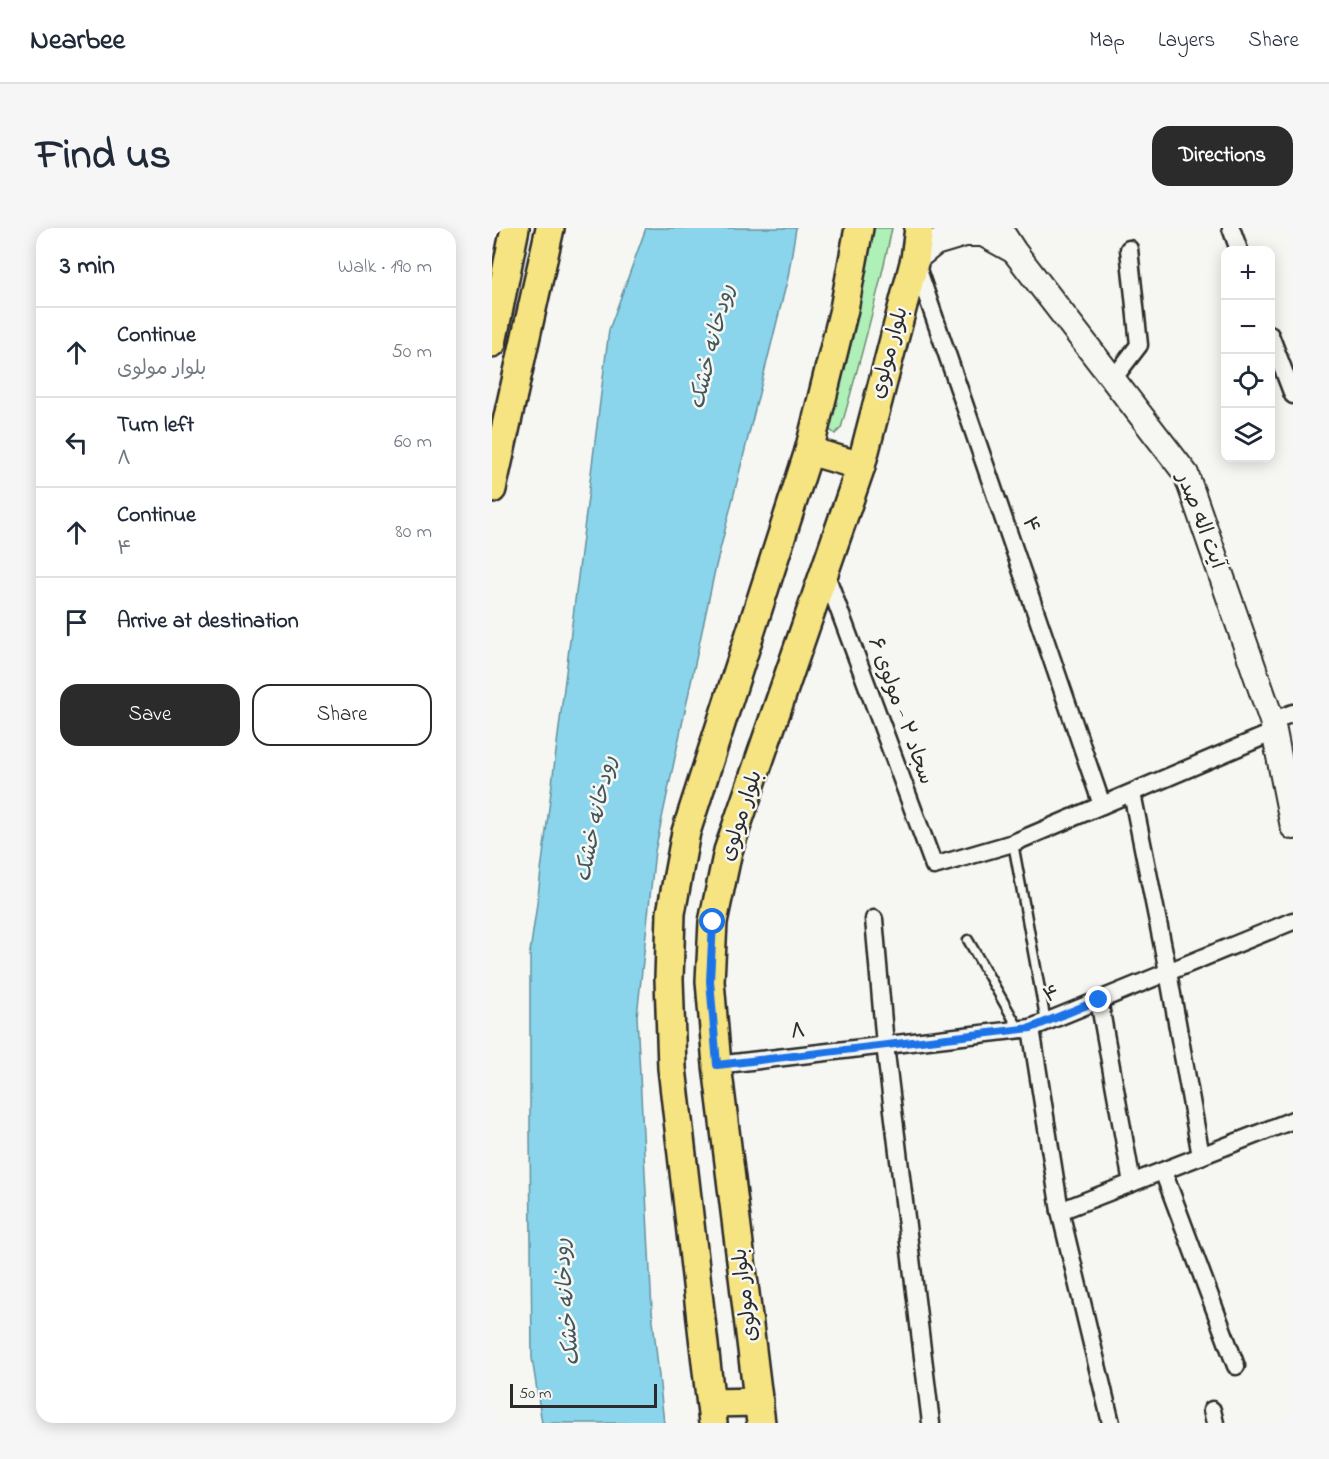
<!DOCTYPE html>
<meta charset="utf-8">
<style>
body{margin:0;font-family:"Indie Flower","Playpen Sans Arabic",sans-serif;background:#f6f6f7;color:#1f2937}
.controls{position:absolute;right:18px;top:18px;display:grid;overflow:hidden;border-radius:12px;box-shadow:0 3px 15px #0003}
.controls button{width:54px;height:54px;display:grid;place-items:center;padding:0;border:0;border-bottom:2px solid #e0e1e3;background:#fff;color:#1f2937;font:30px sans-serif}
.scale{position:absolute;left:18px;bottom:15px;width:147px;box-sizing:border-box;padding-left:6px;border:3px solid #2b2b2b;border-top:0;font-size:16px;line-height:21px;white-space:nowrap;color:#2b2b2b;-webkit-text-stroke:4px #f6f6f2;paint-order:stroke}
.stop{position:absolute;width:18px;height:18px;margin:-14px;border:4px solid #1a73e8;border-radius:50%;background:#fff}
.stop.end{background:#1a73e8;border-color:#fff;box-shadow:0 2px 6px #0008}
.list{margin:0;padding:0;list-style:none}
h2{display:flex;justify-content:space-between;align-items:center;height:78px;margin:0;padding:0 24px;font-size:26px}
h2 small{font-size:20px;font-weight:400;color:#747a83}
.list li{display:grid;grid-template-columns:39px 1fr auto;gap:18px;align-items:center;box-sizing:border-box;height:90px;padding:0 24px;border-top:2px solid #e0e1e3}
.list b{display:block;font-size:22px;white-space:nowrap}
.list p{margin:0;font-size:20px;white-space:nowrap;color:#747a83}
.list em{font-size:20px;font-style:normal;color:#747a83}
.actions{display:flex;gap:12px;padding:18px 24px}
.actions a{flex:1;padding:14px 0;border:2px solid #2b2b2b;border-radius:18px;text-align:center;font-size:21px;color:#2b2b2b}
.actions .main{background:#2b2b2b;color:#fff}
.icon{flex:none;width:33px;height:33px;fill:none;stroke:currentColor;stroke-width:2;stroke-linecap:round;stroke-linejoin:round}
.map{position:relative;flex:none;width:801px;height:1195px;overflow:hidden;border-radius:18px}
header{display:flex;align-items:center;gap:36px;box-sizing:border-box;height:84px;padding:0 30px;background:#fff;border-bottom:2px solid #e0e1e3}
header strong{font-size:28px}
nav{display:flex;gap:33px;margin-inline-start:auto;font-size:21px}
.intro{display:flex;align-items:center;justify-content:space-between;box-sizing:border-box;height:144px;padding:0 36px}
h1{margin:0;font-size:42px}
.button{padding:15px 27px;border-radius:18px;background:#2b2b2b;color:#fff;font-size:21px;font-weight:700}
main{display:flex;gap:36px;padding:0 36px}
aside{flex:1;background:#fff;border-radius:18px;box-shadow:0 3px 15px #0003}
.map>svg:first-child{display:block}
</style>
<header>
<strong>Nearbee</strong>
<nav><a>Map</a><a>Layers</a><a>Share</a></nav>
</header>
<div class="intro"><h1>Find us</h1><a class="button">Directions</a></div>
<main>
<aside>
<h2>3 min<small>Walk · 190 m</small></h2>
<ul class="list">
<li><svg class="icon" aria-label="ahead" viewBox="0 0 24 24"><path d="M12 20V5M6 11l6-6 6 6"/></svg><div><b>Continue</b><p>بلوار مولوی</p></div><em>50 m</em></li>
<li><svg class="icon" aria-label="left" viewBox="0 0 24 24"><path d="M17 20v-9H6M10 6l-5 5 5 5"/></svg><div><b>Turn left</b><p>۸</p></div><em>60 m</em></li>
<li><svg class="icon" aria-label="ahead" viewBox="0 0 24 24"><path d="M12 20V5M6 11l6-6 6 6"/></svg><div><b>Continue</b><p>۴</p></div><em>80 m</em></li>
<li><svg class="icon" aria-label="arrive" viewBox="0 0 24 24"><path d="M6 21V4h12l-3 4 3 4H6"/></svg><div><b>Arrive at destination</b></div></li>
</ul>
<div class="actions"><a class="main">Save</a><a>Share</a></div>
</aside>
<div class="map">
<svg width="801" height="1195" viewBox="0 0 801 1195">
<rect width="100%" height="100%" fill="#f6f6f2"/>
<filter id="ink" filterUnits="userSpaceOnUse"><feTurbulence type="fractalNoise" baseFrequency=".0167" numOctaves="2"/><feDisplacementMap in="SourceGraphic" scale="12" xChannelSelector="R" yChannelSelector="G"/><feConvolveMatrix kernelMatrix="1 2 1 2 8 2 1 2 1" color-interpolation-filters="sRGB"/></filter>
<g filter="url(#ink)">
<path fill="#aff0b8" stroke="#6d8e72" stroke-width="1.5" d="M378 0H400C386 68 368 133 349 200L343 206 337 201 365 93Z"/>
<path fill="#8ad5eb" stroke="#64919e" stroke-width="1.5" d="M154 0H304L296 49 223 342 163 623 145 788 160 1083 172 1195H50L40 1130 38 901V724L44 683 117 102Z"/>
<g fill="none" stroke-linecap="round" stroke-linejoin="round">
<defs>
<g id="lane">
<path d="M521 615 554 794"/>
<path d="M476 712 527 801"/>
</g>
<g id="street">
<path d="M739 0 747 22"/>
<path d="M423 33 610 577"/>
<path d="M778 107 801 167"/>
<path d="M621 151 647 117 637 21"/>
<path d="M333 344 442 638 521 615 782 504"/>
<path d="M780 493 801 485"/>
<path d="M640 565 676 744 709 928"/>
<path d="M382 691 393 817 439 1195"/>
<path d="M607 772 640 955"/>
<path d="M539 800 568 983 619 1195"/>
<path d="M225 837 539 800 801 693"/>
<path d="M671 943 744 1138"/>
<path d="M568 983 801 892"/>
<path d="M720 1182 723 1195"/>
</g>
<g id="secondary">
<path d="M507 0 522 23 694 246 780 493 801 599"/>
<path d="M423 31 443 15 473 6H491L520 22"/>
</g>
<g id="primary">
<path d="M0 115 23 0"/>
<path d="M317 223 369 238"/>
<path d="M0 261 58 0"/>
<path d="M219 1175 267 1174"/>
<path d="M221 1195 180 840 177 751 179 685 194 604 317 223 352 81 367 0"/>
<path d="M269 1195 225 837 218 753 221 694 236 623 369 238 423 31 427 0"/>
</g>
</defs>
<use href="#lane" stroke="#2b2b2b" stroke-width="13"/>
<use href="#street" stroke="#2b2b2b" stroke-width="21"/>
<use href="#secondary" stroke="#2b2b2b" stroke-width="28"/>
<use href="#primary" stroke="#2b2b2b" stroke-width="32"/>
<use href="#lane" stroke="#f6f6f2" stroke-width="8"/>
<use href="#street" stroke="#f6f6f2" stroke-width="16"/>
<use href="#secondary" stroke="#f6f6f2" stroke-width="24"/>
<use href="#primary" stroke="#f6e381" stroke-width="27"/>
</g>
</g>
<g fill="none" stroke-linecap="round" stroke-linejoin="round" filter="url(#ink)">
<path stroke="#1a73e8" stroke-width="8" d="M221 694 218 753 225 837 539 800 607 772"/>
</g>
<g text-anchor="middle" dominant-baseline="central" stroke-width="5" stroke-linejoin="round" paint-order="stroke">
<g font-size="21" fill="#2b2b2b" stroke="#f6f6f2">
<text transform="translate(398 125) rotate(-75)">بلوار مولوی</text>
<text transform="translate(708 293) rotate(69)">آیت اله صدر</text>
<text transform="translate(538 297) rotate(71)">۴</text>
<text transform="translate(408 483) rotate(70)">سجاد ۲ - مولوی ۶</text>
<text transform="translate(250 588) rotate(-72)">بلوار مولوی</text>
<text transform="translate(560 767) rotate(-22)">۴</text>
<text transform="translate(306 804) rotate(-7)">۸</text>
<text transform="translate(254 1067) rotate(-97)">بلوار مولوی</text>
</g>
<g font-size="22" font-style="italic" fill="#43565b" stroke="#f6f6f2">
<text transform="translate(221 119) rotate(-76)">رودخانه خشک</text>
<text transform="translate(105 591) rotate(-78)">رودخانه خشک</text>
<text transform="translate(76 1074) rotate(-95)">رودخانه خشک</text>
</g>
</g>
</svg>
<div class="controls">
<button>+</button>
<button>−</button>
<button><svg class="icon" aria-label="locate" viewBox="0 0 24 24"><circle cx="12" cy="12" r="6"/><path d="M12 2v4M12 18v4M2 12h4M18 12h4"/></svg></button>
<button><svg class="icon" aria-label="layers" viewBox="0 0 24 24"><path d="M12 4l9 5-9 5-9-5zM3 14l9 5 9-5"/></svg></button>
</div>
<div class="scale">50 m</div>
<div class="stop" style="left:221px;top:694px"></div>
<div class="stop end" style="left:607px;top:772px"></div>
</div>
</main>
